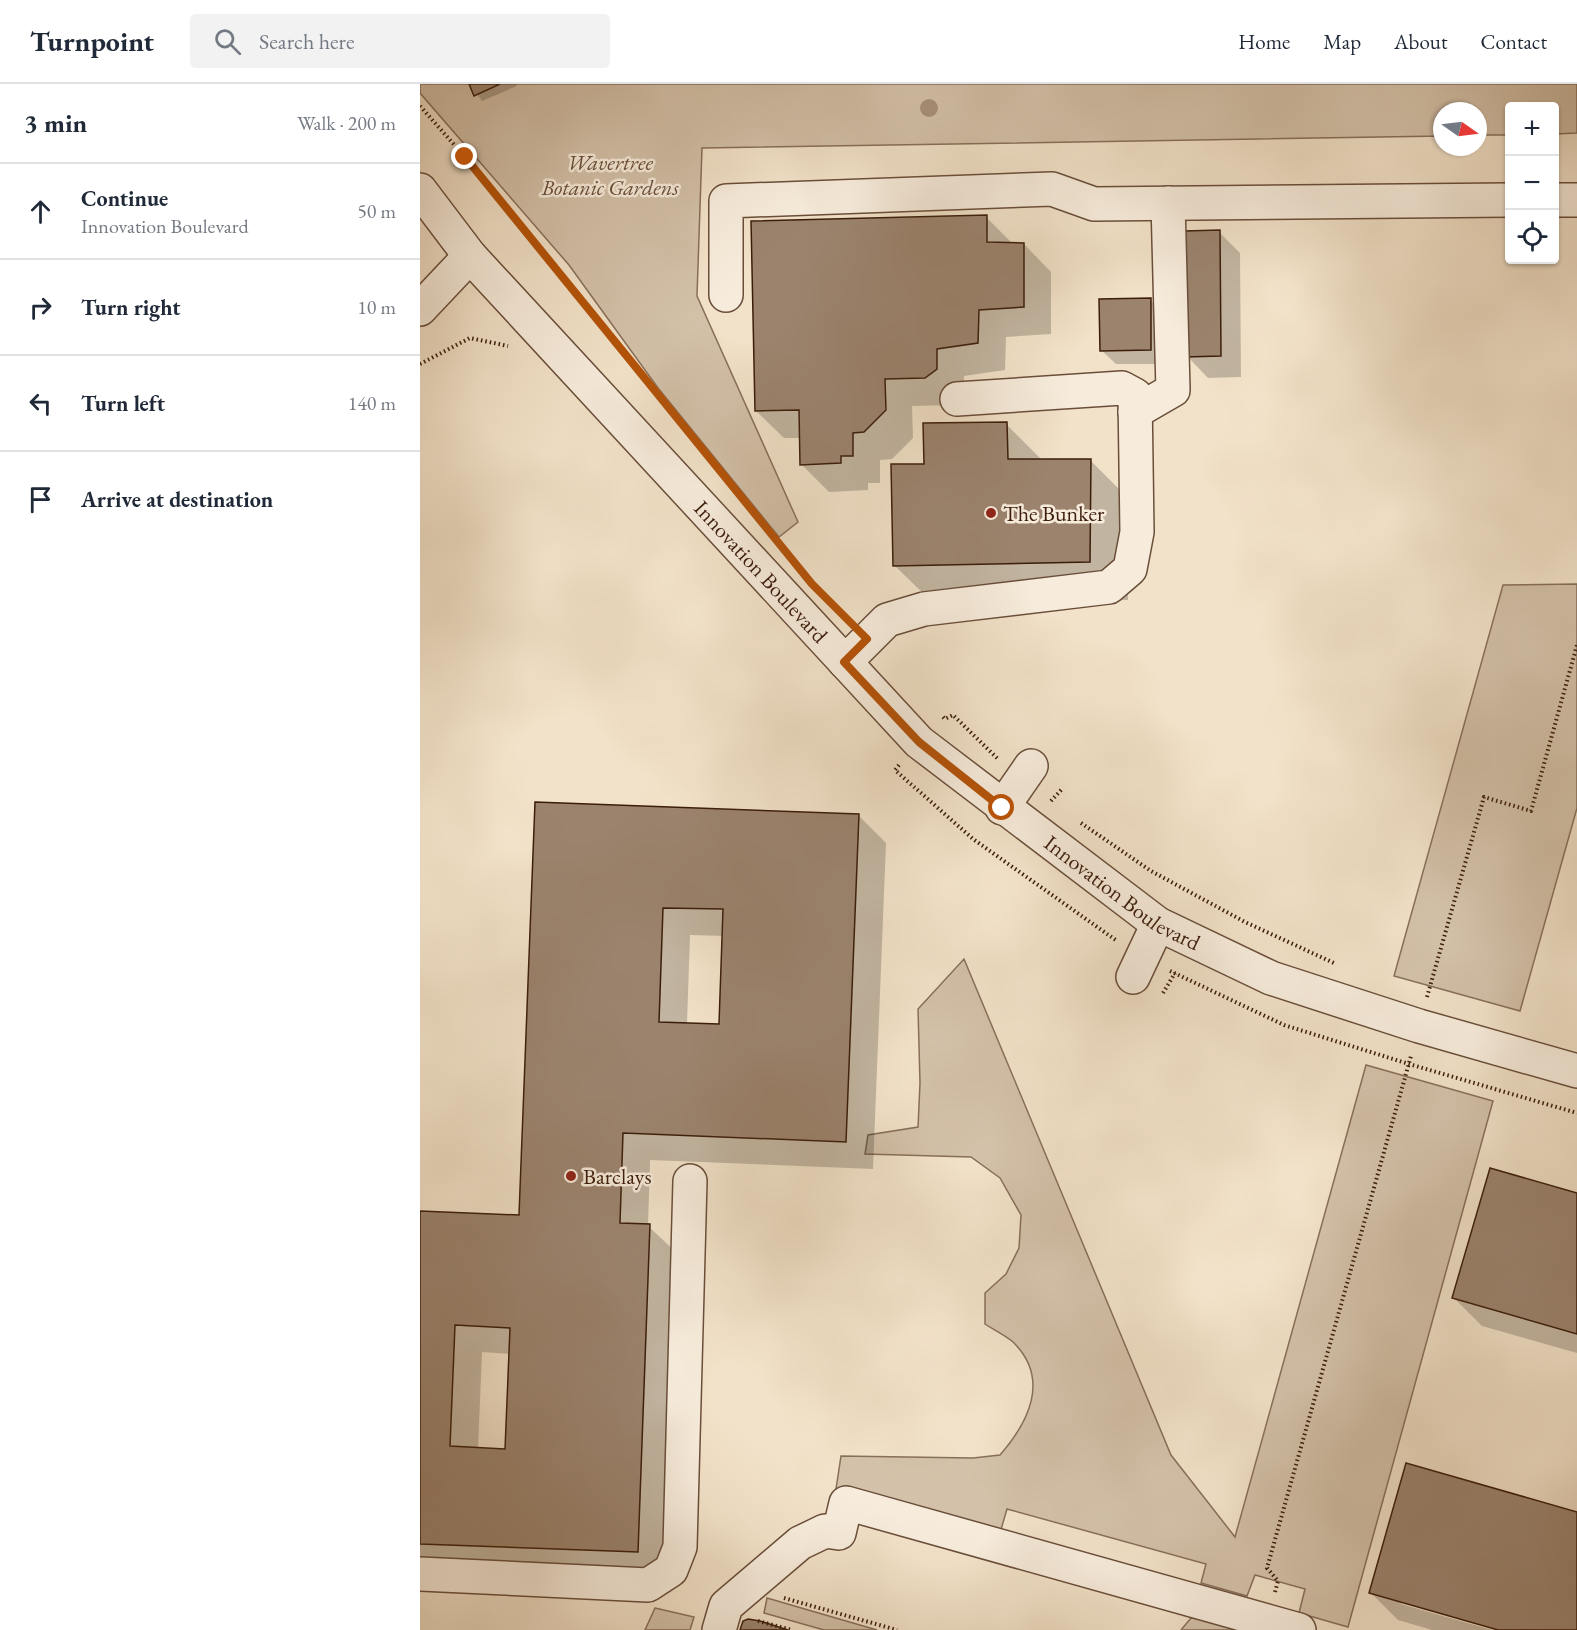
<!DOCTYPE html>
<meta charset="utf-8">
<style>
body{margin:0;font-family:"EB Garamond",serif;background:#f2f2f3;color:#1f2937}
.controls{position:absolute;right:18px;top:18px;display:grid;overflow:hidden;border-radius:6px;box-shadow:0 2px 4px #0004}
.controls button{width:54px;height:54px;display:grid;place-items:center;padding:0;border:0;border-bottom:2px solid #e0e1e3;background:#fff;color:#1f2937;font:30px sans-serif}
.compass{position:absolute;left:1013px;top:18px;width:54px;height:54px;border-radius:50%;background:#fff;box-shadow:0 2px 4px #0004;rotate:104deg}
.stop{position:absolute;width:18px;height:18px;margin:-14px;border:4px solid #b45309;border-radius:50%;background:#fff}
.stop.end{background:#b45309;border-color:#fff;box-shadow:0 2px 6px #0008}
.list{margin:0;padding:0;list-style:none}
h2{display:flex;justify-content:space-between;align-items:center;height:78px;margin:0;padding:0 24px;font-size:26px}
h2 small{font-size:20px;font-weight:400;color:#747a83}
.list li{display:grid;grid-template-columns:39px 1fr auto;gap:18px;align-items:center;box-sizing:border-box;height:96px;padding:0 24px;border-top:2px solid #e0e1e3}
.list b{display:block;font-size:22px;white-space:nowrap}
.list p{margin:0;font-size:20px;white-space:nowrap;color:#747a83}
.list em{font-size:20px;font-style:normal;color:#747a83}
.icon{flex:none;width:33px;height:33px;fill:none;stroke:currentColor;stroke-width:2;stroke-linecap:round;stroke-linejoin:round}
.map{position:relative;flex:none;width:1157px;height:1546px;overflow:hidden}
header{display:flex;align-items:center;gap:36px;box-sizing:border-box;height:84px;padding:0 30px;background:#fff;border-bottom:2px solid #e0e1e3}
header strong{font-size:28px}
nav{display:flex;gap:33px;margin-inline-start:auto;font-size:21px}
.search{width:420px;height:54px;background:#f2f2f3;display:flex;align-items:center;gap:15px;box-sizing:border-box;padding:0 21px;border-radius:6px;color:#747a83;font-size:22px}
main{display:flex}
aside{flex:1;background:#fff}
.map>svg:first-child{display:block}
</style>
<header>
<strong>Turnpoint</strong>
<div class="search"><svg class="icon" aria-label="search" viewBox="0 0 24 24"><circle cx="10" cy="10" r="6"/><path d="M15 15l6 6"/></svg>Search here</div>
<nav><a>Home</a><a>Map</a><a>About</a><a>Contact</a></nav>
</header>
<main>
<aside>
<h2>3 min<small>Walk · 200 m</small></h2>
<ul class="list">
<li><svg class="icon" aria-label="ahead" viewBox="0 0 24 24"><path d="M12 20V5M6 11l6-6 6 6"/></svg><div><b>Continue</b><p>Innovation Boulevard</p></div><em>50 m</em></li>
<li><svg class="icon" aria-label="right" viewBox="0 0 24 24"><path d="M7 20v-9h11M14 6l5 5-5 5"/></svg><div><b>Turn right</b></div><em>10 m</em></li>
<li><svg class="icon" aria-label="left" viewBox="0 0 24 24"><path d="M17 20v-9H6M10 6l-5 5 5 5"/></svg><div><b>Turn left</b></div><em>140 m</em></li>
<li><svg class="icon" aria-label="arrive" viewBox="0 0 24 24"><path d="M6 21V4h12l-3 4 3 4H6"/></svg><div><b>Arrive at destination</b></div></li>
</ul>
</aside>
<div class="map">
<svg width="1157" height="1546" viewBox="0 0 1157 1546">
<rect width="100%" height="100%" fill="#f2e2c9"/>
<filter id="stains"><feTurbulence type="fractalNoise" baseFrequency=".00333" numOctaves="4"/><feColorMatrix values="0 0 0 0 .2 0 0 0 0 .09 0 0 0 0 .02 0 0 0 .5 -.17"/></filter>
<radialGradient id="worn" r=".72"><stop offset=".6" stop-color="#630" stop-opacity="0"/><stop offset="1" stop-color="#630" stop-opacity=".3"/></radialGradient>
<g fill="#d3c1a9" stroke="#886f5a" stroke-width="1.5">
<path d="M0 0H1157V49L1135 50 1134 22H1090L1089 51H1058V27H1022V52L282 64 277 212 378 438 359 453 238 304 149 181 0 9Z"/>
<path d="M1157 500V724L1100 927 974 892 1083 501Z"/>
<path d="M544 875 751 1371 815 1453 946 981 1073 1017 928 1543 879 1529 885 1505 835 1491 827 1512 781 1499 786 1480 587 1425 580 1449 416 1405 421 1372 553 1374 580 1371C608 1339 631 1295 593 1258 585 1251 574 1246 565 1240V1209L586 1190 599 1164 601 1131 580 1094 551 1073 445 1070 448 1051 498 1043 500 999 498 925Z"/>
<path d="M347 1514 457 1546H404L344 1529Z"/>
<path d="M235 1524 274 1533 270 1546H225Z"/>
<path d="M771 1534 817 1539 814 1546H761Z"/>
</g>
<g fill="#0003" fill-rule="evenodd">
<path d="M50 0H96L97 2 62 17Z"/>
<path d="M566 133 593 160H604L631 188V250L586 253 585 286 544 292V313L533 321 492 322 493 354 472 375 460 376V399H448V406L409 408 382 381 381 354H364L336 327Z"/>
<path d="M799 148 820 169 821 293 788 294 767 272Z"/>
<path d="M730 216 744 230 745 280H696L681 266Z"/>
<path d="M586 340 623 377H671L709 415 708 516 513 519 474 481Z"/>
<path d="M116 719 438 731 466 759 453 1085 230 1076 228 1142 257 1169 245 1495 0 1486V1128L100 1132ZM270 851 304 852 300 941 267 940ZM62 1268 90 1270 86 1366 58 1365Z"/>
<path d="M1157 1111V1269L1062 1242 1034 1214Z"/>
<path d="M951 1509 1157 1546H1083L981 1517V1520L1072 1546H1012L978 1536Z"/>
</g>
<g fill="#9b836e" stroke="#3c1d0b" stroke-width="1.5" fill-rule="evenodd">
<path d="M49 0H80L54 12Z"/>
<path d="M567 131V158L604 159V223L559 226 558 259 517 265V285L505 294 465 295 466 326 444 348 433 349V372H421V379L380 381 379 326 335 327 331 137Z"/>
<path d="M800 146 801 272 765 273 764 147Z"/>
<path d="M731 214V266L680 267 679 215Z"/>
<path d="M587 338 588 375H671L670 478 473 482 471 380H504L503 339Z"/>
<path d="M115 718 439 730 426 1058 203 1049 200 1139 230 1140 218 1468 0 1460V1127L99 1131ZM243 824 303 825 299 940 239 938ZM35 1241 90 1244 85 1365 30 1362Z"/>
<path d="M1070 1084 1157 1109V1250L1032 1214Z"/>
<path d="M986 1379 1157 1428V1546H1078L949 1509Z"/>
<path d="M328 1535 340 1537 368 1546H320L323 1537Z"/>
</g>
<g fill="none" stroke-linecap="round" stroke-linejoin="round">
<defs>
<g id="minor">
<path id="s1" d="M0 106 50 172 499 658 738 840 851 894 999 942 1157 987"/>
<path d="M1134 116H1157"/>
<path d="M306 211V117L632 105 674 120 1090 116"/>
<path d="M0 225 50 172"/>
<path d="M715 328 753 306 748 119"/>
<path d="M425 578 467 536 504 525 689 503 710 485 717 448 715 311 702 304 537 315"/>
<path d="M582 724 611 682"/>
<path d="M713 893 738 840"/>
<path d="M0 1490 228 1501 251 1486 260 1463 270 1097"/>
<path d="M299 1546 306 1522 380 1459 405 1447 419 1449 426 1419 879 1546"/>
</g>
</defs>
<use href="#minor" stroke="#6a4e3a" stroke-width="36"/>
<g stroke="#3c1d0b" stroke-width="4" stroke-dasharray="1.5 3" stroke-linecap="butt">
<path d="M0 22 45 73 337 432"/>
<path d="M0 280 50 254 88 262"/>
<path d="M523 633 525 635 533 631 579 676"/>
<path d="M479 681 475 686 553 755 697 857"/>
<path d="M631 717 642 705"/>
<path d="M661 739 731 787 825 838 914 879"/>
<path d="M750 887 864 941 989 980 1157 1029"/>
<path d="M743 909 755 889"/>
<path d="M1007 913 1064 713 1111 727 1157 561"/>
<path d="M855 1508 858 1497 847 1484 991 972"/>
<path d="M364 1514 477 1546"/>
<path d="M338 1537 372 1546"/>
</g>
<use href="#minor" stroke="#f7ecdc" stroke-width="33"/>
</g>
<circle fill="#a7917a" cx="509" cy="24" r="9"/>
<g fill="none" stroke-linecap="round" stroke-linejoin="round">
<path stroke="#b45309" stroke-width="8" d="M45 73 392 500 447 555 424 578 499 658 582 724"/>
</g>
<g fill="#8f2418" stroke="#f7ecdc" stroke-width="2">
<circle cx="571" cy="429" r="6"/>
<circle cx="151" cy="1092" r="6"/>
</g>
<g text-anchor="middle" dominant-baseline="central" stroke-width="5" stroke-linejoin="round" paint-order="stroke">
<g font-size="22" font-style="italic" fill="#694e3a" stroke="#f7ecdc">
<text x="190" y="78">Wavertree<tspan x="190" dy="25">Botanic Gardens</tspan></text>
</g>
<g font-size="22" fill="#3c1d0b" stroke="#f7ecdc" text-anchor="start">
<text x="583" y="429">The Bunker</text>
<text x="163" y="1092">Barclays</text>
</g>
<g font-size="22" fill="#3c1d0b" stroke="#f7ecdc">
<text stroke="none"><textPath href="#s1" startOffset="512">Innovation Boulevard</textPath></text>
<text stroke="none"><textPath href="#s1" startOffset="998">Innovation Boulevard</textPath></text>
</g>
</g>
<rect width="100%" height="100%" filter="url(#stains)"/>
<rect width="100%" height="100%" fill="url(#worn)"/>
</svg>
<div class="controls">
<button>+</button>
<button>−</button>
<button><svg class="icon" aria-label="locate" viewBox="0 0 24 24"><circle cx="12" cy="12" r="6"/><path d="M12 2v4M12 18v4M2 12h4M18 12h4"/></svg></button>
</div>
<svg class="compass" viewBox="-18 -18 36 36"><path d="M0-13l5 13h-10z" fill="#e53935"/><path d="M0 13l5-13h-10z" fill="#747a83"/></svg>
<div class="stop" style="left:582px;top:724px"></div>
<div class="stop end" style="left:45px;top:73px"></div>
</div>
</main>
